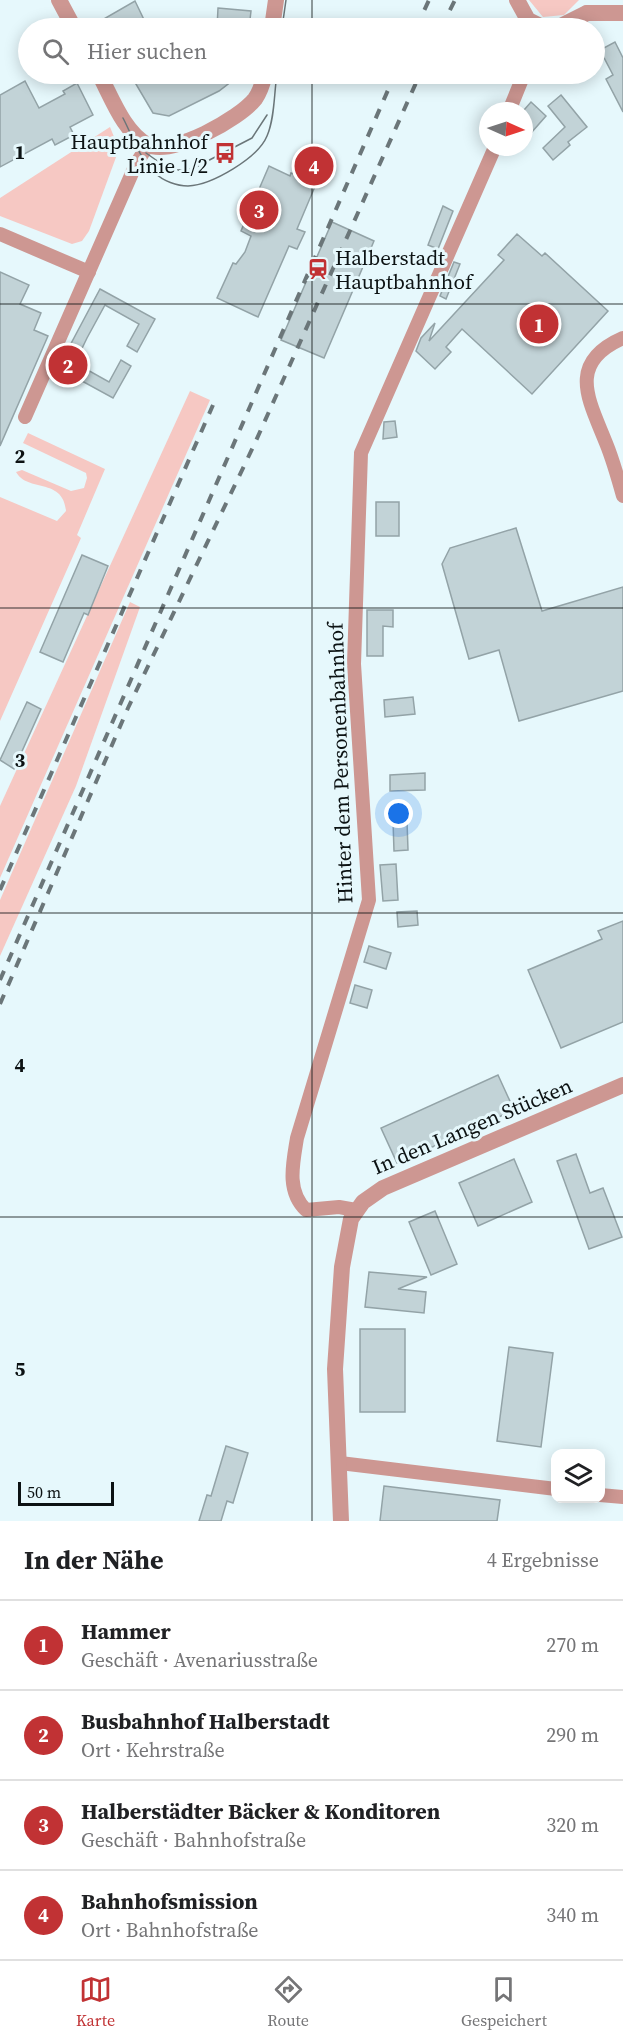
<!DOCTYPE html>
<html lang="de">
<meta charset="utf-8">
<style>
body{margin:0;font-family:"Source Serif 4",serif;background:#f2f2f2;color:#202124}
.controls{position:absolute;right:18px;bottom:18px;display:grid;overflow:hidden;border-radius:12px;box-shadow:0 3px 15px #0003}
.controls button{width:54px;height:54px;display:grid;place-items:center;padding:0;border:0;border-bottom:2px solid #e0e0e0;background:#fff;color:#202124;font:30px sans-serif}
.compass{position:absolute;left:479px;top:102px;width:54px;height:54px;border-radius:50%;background:#fff;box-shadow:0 3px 15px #0003;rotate:93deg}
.scale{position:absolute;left:18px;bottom:15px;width:96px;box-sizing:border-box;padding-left:6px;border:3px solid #0c1213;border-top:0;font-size:16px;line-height:21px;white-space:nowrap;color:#0c1213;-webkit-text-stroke:4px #e6f8fc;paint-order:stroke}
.you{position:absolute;left:399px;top:814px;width:21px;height:21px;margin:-15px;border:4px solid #fff;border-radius:50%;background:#1a73e8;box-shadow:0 0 0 9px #1a73e833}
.badge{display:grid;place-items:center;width:39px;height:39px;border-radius:50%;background:#c13234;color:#fff;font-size:20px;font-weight:700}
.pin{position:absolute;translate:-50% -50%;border:3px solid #fff;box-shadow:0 2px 6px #0006}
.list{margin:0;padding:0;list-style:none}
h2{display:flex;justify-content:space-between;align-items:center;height:78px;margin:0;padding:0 24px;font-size:26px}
h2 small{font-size:20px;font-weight:400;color:#757577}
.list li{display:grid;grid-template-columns:39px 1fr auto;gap:18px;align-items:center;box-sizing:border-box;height:90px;padding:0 24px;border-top:2px solid #e0e0e0}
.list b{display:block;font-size:22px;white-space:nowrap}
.list p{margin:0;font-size:20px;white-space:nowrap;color:#757577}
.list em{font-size:20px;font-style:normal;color:#757577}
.icon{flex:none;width:33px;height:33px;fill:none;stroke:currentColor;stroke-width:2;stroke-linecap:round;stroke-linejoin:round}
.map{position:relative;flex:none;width:623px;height:1521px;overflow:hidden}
.search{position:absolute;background:#fff;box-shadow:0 3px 15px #0003;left:18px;right:18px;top:18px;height:66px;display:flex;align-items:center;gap:15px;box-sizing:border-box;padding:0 21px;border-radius:33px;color:#757577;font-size:22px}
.sheet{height:438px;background:#fff}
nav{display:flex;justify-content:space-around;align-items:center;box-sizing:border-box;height:84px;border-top:2px solid #e0e0e0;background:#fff;font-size:16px;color:#757577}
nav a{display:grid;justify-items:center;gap:3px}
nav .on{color:#c13234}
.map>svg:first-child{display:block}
</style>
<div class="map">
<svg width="623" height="1521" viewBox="0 0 623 1521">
<rect width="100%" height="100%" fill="#e6f8fc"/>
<g fill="#f6c8c3">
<path d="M529 0H579L564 15 543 17Z"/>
<path d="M110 127 119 149 89 231 82 241 72 244 0 216V198Z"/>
<path d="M190 391 210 400 0 878V806Z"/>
<path d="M28 433 105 469 77 535 81 538 0 721V497L57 521 66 511C63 477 28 493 16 472L22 470 71 491 84 488 87 478 86 473 23 443Z"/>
<path d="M130 602 140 607 76 786 0 956V900Z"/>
</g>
<g fill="#c2d3d7" stroke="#93a3a7" stroke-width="1.5">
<path d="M135 1 148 28H107L102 20Z"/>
<path d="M218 8 251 11 249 28H217Z"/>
<path d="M615 42 623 58V112L606 79 613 75 600 50Z"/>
<path d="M130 74H241L219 91 169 116 153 113Z"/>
<path d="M25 81 39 108 65 94 63 91 77 83 93 115 70 127 74 135 55 145 52 139 0 167V95Z"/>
<path d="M561 95 587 127 568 142 570 145 553 160 543 148 565 127 548 106Z"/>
<path d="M531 102 546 116 524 141V110Z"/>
<path d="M305 149 327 158 297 229 305 232 297 249 289 246 258 317 217 298 233 263 236 264 245 252 251 236 241 231 269 166 290 176 291 173 294 174Z"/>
<path d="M443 206 453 211 438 249 428 245Z"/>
<path d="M332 222 374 241 324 358 281 340Z"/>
<path d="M517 234 542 256 545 253 608 311 532 394 462 329 446 347 451 352 435 369 416 351 421 338 435 323 429 341 504 260 498 255Z"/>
<path d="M454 262 460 264 446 299 440 296Z"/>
<path d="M0 272 29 285 20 304 41 313 34 330 48 336 0 446Z"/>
<path d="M100 289 155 319 137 352 127 346 139 324 105 305 87 338 75 363 109 382 121 360 131 366 113 398 58 368Z"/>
<path d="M395 421 397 437 383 439 384 422Z"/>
<rect x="376" y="502" width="23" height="34"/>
<path d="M516 528 542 611 623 587V691L519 721 499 650 469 659 442 564 450 548Z"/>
<path d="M82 555 108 566 88 615 84 613 63 662 40 652Z"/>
<path d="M367 610H393V627L383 626V656H367Z"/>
<path d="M413 697 415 714 385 717 384 700Z"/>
<path d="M27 702 41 709 14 769 0 760Z"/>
<path d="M425 773V790L390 791V775Z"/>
<path d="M393 821H407L408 850 394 851Z"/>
<path d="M396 864 398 900 383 901 380 865Z"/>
<path d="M417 911 418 925 398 927 397 912Z"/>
<path d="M623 921V1022L561 1048 528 970 602 939 598 931Z"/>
<path d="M369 946 391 953 386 969 364 962Z"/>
<path d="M355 985 372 990 367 1008 350 1003Z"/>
<path d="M498 1075 514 1110 397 1163 381 1128Z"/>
<path d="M576 1154 590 1193 603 1188 622 1237 589 1249 557 1161Z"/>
<path d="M514 1159 532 1202 478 1226 459 1183Z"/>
<path d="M435 1211 457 1264 431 1275 409 1222Z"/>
<path d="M369 1272 427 1277 398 1289 426 1292 424 1313 365 1307Z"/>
<rect x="360" y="1329" width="45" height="83"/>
<path d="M509 1347 553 1353 541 1447 497 1441Z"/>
<path d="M226 1446 248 1453 233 1503 227 1501 221 1521H199L207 1495 211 1496Z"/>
<path d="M384 1486 500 1500 497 1521H380Z"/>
</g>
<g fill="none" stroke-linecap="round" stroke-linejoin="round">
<g stroke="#cd9792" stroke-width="14">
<path d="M509 111 524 74"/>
<path d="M0 234 89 272"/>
<path d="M623 338C566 363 589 400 606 443 613 460 618 478 623 496"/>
<path d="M25 417 136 164 148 145"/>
<path d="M356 1210 339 1207 306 1210C286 1191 293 1163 297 1138L369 900 354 664 361 453 495 147"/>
<path d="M340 1463 556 1489"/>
<path d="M600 1495 623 1497"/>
</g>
<g stroke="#cd9792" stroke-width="16">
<path d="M59 0 74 28"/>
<path d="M517 0 528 20 544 28"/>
<path d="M587 13H623"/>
<path d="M272 28 276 0"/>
<path d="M557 28 587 13"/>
<path d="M99 74C111 96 124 133 148 145 173 156 239 119 255 99 260 92 263 82 265 74"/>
<path d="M341 1521 335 1369 342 1267 351 1219 363 1202 383 1188 623 1085"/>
</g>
<g stroke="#6b7679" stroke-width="1.5">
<path d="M282 28 286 0"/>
<path d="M123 118C132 135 140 160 155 173 163 181 177 186 188 186 212 185 258 158 267 136 274 120 274 99 276 82"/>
<path d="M146 153 166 167 178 170 192 169 252 138 267 115"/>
</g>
<g stroke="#6b7679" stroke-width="4" stroke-dasharray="10 10" stroke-linecap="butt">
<path d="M416 28 429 0"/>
<path d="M441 28 455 0"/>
<path d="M0 890 213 405"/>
<path d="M0 980 395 74"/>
<path d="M0 1004 128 708 255 443 420 74"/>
</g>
</g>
<path fill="none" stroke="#0c1213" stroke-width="1.5" stroke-opacity="0.55" d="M312 0V28M312 74V1521M0 304H623M0 608H623M0 913H623M0 1217H623"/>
<defs>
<symbol id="bus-bare" viewBox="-9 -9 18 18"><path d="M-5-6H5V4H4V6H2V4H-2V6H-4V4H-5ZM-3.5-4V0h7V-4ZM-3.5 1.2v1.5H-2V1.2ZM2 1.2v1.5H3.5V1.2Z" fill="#c13234" stroke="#e6f8fc" stroke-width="2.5" paint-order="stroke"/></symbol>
<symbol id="station-bare" viewBox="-9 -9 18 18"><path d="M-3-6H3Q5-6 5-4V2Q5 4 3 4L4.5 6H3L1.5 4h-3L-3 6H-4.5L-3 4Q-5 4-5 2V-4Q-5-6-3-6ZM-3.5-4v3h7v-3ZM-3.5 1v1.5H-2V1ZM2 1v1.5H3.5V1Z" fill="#c13234" stroke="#e6f8fc" stroke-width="2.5" paint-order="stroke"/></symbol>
</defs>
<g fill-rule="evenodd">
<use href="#bus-bare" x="210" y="138" width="30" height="30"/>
<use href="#station-bare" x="303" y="254" width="30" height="30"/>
</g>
<g text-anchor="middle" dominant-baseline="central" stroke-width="6" stroke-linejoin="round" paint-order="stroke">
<g font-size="21" fill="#0c1213" stroke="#e6f8fc" text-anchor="end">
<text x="208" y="141">Hauptbahnhof<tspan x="208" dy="24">Linie 1/2</tspan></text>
<text x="335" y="257" text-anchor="start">Halberstadt<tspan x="335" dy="24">Hauptbahnhof</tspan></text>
</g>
<g font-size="21" fill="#0c1213" stroke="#e6f8fc">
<text transform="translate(340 763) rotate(-92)">Hinter dem Personenbahnhof</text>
<text transform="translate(472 1126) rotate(-23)">In den Langen Stücken</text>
</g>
</g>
<g font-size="20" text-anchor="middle" font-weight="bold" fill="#0c1213" stroke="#e6f8fc" stroke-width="6" stroke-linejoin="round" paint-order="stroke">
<text x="20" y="159">1</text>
<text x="20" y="463">2</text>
<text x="20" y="767">3</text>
<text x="20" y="1072">4</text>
<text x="20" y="1376">5</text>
</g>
</svg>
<div class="controls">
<button><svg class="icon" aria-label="layers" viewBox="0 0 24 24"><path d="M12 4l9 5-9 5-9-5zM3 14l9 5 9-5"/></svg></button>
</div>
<svg class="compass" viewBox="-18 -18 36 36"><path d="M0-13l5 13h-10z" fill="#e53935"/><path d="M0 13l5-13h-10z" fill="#757577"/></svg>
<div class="scale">50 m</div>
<div class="you"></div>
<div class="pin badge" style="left:539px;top:324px">1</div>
<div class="pin badge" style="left:68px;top:365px">2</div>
<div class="pin badge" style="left:259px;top:210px">3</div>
<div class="pin badge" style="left:314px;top:166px">4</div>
<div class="search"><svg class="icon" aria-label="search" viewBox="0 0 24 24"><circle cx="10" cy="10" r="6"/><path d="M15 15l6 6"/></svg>Hier suchen</div>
</div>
<section class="sheet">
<h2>In der Nähe<small>4 Ergebnisse</small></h2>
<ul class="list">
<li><span class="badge">1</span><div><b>Hammer</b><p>Geschäft · Avenariusstraße</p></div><em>270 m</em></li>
<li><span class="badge">2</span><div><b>Busbahnhof Halberstadt</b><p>Ort · Kehrstraße</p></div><em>290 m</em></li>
<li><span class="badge">3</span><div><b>Halberstädter Bäcker &amp; Konditoren</b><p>Geschäft · Bahnhofstraße</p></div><em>320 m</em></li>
<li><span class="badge">4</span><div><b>Bahnhofsmission</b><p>Ort · Bahnhofstraße</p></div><em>340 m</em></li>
</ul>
</section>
<nav>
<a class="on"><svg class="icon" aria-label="map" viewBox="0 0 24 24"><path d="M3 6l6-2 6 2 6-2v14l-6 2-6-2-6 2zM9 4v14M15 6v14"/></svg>Karte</a>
<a><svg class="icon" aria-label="directions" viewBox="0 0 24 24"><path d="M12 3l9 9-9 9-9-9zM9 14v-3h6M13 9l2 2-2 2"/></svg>Route</a>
<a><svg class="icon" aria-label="saved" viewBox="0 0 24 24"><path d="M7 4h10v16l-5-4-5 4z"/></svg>Gespeichert</a>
</nav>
